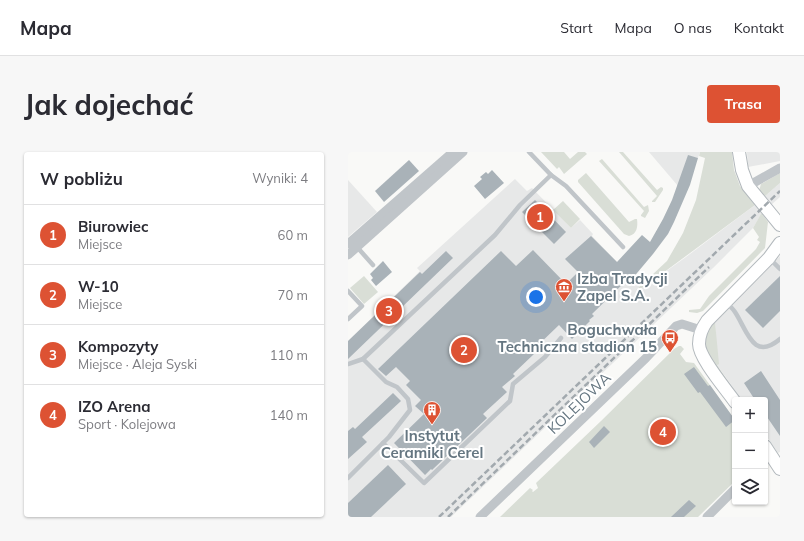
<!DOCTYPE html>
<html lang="pl">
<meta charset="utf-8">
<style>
body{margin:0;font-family:Mulish,sans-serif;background:#f7f7f7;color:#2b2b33}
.controls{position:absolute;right:12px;bottom:12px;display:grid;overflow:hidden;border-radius:4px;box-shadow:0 1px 3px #0004}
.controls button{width:36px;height:36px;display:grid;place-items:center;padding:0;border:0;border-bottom:1px solid #e1e1e2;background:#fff;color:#2b2b33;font:20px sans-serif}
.you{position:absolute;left:188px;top:145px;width:14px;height:14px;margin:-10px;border:3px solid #fff;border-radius:50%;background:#1a73e8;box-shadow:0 0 0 6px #1a73e833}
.badge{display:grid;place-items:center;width:26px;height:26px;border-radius:50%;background:#dd5233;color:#fff;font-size:13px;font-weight:700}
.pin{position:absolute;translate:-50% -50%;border:2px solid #fff;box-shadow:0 1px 4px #0006}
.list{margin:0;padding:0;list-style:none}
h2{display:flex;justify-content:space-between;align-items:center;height:52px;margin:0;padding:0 16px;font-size:17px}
h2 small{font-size:13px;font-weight:400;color:#7c7c81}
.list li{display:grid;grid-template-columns:26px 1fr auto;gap:12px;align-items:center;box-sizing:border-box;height:60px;padding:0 16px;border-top:1px solid #e1e1e2}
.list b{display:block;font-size:15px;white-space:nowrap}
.list p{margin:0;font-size:13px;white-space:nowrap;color:#7c7c81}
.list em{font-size:13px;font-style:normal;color:#7c7c81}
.icon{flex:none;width:22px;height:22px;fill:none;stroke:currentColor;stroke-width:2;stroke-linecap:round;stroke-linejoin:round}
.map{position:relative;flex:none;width:432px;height:365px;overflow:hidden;border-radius:4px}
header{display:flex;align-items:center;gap:24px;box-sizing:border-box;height:56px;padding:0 20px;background:#fff;border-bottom:1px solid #e1e1e2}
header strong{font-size:19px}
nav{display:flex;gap:22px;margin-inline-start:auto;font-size:14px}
.intro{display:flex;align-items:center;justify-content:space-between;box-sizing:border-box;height:96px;padding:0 24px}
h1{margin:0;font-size:28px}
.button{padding:10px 18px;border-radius:4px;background:#dd5233;color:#fff;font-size:14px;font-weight:700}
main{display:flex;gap:24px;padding:0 24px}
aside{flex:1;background:#fff;border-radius:4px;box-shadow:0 1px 3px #0004}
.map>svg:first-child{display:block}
</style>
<header>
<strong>Mapa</strong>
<nav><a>Start</a><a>Mapa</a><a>O nas</a><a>Kontakt</a></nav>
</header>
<div class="intro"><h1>Jak dojechać</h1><a class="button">Trasa</a></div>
<main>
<aside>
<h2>W pobliżu<small>Wyniki: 4</small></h2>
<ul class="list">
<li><span class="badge">1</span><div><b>Biurowiec</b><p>Miejsce</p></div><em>60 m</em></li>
<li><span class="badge">2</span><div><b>W-10</b><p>Miejsce</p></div><em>70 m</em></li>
<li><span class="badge">3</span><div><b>Kompozyty</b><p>Miejsce · Aleja Syski</p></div><em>110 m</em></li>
<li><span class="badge">4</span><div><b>IZO Arena</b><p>Sport · Kolejowa</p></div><em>140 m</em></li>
</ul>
</aside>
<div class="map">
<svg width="432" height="365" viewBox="0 0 432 365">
<rect width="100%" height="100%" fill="#f9f9f7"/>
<g fill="#e7e8e8">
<path d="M301 0H352L350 6 340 4 330 34Z"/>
<path d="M399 0H432V9L400 15Z"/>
<path d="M167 27 179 39 184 36 223 76 232 68 245 82 244 84 292 134 289 137 296 135 338 105 407 53 432 31V45L414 61 405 76 365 116 103 365H0V189L72 119 69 116Z"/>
<path d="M0 28 29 60 0 85Z"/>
<path d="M432 104V300L430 301 417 282V248H394L369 213 367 170Z"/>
</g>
<g fill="#d9ded6">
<path d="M193 0H216L222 7 230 0H237L239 2 216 22 211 15 209 17Z"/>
<path d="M271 0H275L309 38 313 35 315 36V38L307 50H304V49L309 44Z"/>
<path d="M352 0H384L386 18 392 34 407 53 296 135 288 138 319 109 335 81 348 48 357 6 351 4Z"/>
<path d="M254 7 296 55 300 53 301 59 297 66 293 64V63L296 59 251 9Z"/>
<path d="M238 21 281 70 287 67H289C290 75 289 82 281 84L276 82 230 30V28Z"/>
<path d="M432 21V31L416 45 411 39 413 32Z"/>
<path d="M215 49 232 67 223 76 205 58Z"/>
<path d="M415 61 416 62 415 63 420 70 417 96 355 159 349 161 341 160V158L352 157 361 144 408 97 412 90 409 88 411 85 405 76 413 62Z"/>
<path d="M16 124 30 140 16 152 2 136Z"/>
<path d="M376 159H378L367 170 371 212 369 213 393 248H390L357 198V186L363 172Z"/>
<path d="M331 194H333L336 197 332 202 338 210 346 211 387 268V329L350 365H152L182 336 185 338 184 339 185 340 190 336 188 331 253 269 326 197Z"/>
</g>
<g fill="#a9b2b8">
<path d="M340 3 350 6 342 33 326 70 320 82 305 102 284 127 282 125 244 162 246 164 241 168 242 169 224 187 211 173 184 199 186 202 165 222 167 224 154 235 159 240 135 262 139 266 84 318 83 317 77 323 46 291 76 262 67 254 73 248 58 233 62 229 48 215 38 224 30 217 153 99 168 114 185 98 218 132 230 120 217 107 243 84 269 110 294 83 302 90 315 67 324 48Z"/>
<path d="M61 8 71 19 36 50 27 39Z"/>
<path d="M144 18 156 31 137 47 126 34 134 27 132 25 138 20 140 22Z"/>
<path d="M187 48 218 80 206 92 174 60Z"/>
<path d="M98 99 105 106 0 207V189L72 120 74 122Z"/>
<path d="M35 109 44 120 28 134 23 128 25 126 22 122Z"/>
<path d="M432 124V159L415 176 397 158Z"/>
<path d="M346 215 360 234 362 233 387 268 378 275 352 240 350 241 336 222Z"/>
<path d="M413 219 432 248V284L417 262V248H407L396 231Z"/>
<path d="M45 241 53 249 14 285 19 290 0 307V279L5 275 7 277Z"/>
<path d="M256 274 262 280 246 296 241 290Z"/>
<path d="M40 313 58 332 23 365H0V351Z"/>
<path d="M341 348 348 354 336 365H323Z"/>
</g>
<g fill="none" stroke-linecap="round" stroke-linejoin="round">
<defs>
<g id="secondary">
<path d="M391 0 394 18 400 34 432 73"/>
<path d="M387 250C378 237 351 206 351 192 351 183 354 176 359 169L421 106 432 91"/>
<path d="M417 294 432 317"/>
</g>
</defs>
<use href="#secondary" stroke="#b3b9bd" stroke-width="14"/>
<g stroke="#c0c5c9" stroke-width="4.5">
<path d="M181 0 203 23 218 34 275 95"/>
<path d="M9 95 25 113"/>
<path d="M422 107 432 117"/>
<path d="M0 139 14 154 0 167"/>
<path d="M379 151C382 154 385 157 387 160 399 178 405 210 432 187"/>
<path d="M0 212 15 207 147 83 172 53 203 23"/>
<path d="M35 291 76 331 162 249 165 232 197 205 213 186"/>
<path d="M0 326 41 285 62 258 60 247 49 235 38 230 15 207"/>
</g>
<g stroke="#c0c5c9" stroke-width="9">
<path d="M400 34 432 16"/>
<path d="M0 92 105 0"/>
<path d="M0 103 115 0"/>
<path d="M132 365 298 206 328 174 334 172 353 178"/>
<path d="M359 365 387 337"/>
</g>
<use href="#secondary" stroke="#fff" stroke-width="12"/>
<g stroke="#a2a9ae" stroke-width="2.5" stroke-dasharray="6 3" stroke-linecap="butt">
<path d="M91 365 432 39"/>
<path d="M100 365 361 115"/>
</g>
</g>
<defs>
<symbol id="museum-pin" viewBox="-11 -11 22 30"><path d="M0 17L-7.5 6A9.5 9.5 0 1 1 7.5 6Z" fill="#dd5233" stroke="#fff"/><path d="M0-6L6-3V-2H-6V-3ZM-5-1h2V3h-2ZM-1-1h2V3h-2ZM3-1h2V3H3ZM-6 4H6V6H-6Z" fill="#fff"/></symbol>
<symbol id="bus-pin" viewBox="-11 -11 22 30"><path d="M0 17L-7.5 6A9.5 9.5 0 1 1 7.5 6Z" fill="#dd5233" stroke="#fff"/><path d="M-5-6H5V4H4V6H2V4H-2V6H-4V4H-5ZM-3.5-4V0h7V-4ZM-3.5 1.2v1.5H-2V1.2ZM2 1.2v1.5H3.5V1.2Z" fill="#fff"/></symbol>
<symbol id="building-pin" viewBox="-11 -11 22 30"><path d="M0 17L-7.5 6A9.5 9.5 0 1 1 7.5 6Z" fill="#dd5233" stroke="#fff"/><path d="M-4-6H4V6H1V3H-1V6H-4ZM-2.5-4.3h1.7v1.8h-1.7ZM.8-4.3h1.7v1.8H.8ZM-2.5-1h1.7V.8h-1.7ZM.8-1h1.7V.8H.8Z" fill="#fff"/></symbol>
</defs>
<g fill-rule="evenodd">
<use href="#museum-pin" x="206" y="125" width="20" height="27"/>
<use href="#bus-pin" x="312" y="176" width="20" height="27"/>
<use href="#building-pin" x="74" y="248" width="20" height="27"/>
</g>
<g text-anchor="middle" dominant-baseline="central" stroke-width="4" stroke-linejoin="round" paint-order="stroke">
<g font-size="15" font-weight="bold" fill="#657681" stroke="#fff" text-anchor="start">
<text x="229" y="126">Izba Tradycji<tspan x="229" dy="17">Zapel S.A.</tspan></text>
<text x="309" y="177" text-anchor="end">Boguchwała<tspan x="309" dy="17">Techniczna stadion 15</tspan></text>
<text x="84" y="283" text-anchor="middle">Instytut<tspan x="84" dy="17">Ceramiki Cerel</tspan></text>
</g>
<g font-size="15" fill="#657681" stroke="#fff">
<text transform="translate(231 251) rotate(-44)">KOLEJOWA</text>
</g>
</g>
</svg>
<div class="controls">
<button>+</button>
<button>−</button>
<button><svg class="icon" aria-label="layers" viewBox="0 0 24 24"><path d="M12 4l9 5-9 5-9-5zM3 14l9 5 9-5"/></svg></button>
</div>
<div class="you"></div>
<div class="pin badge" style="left:192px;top:65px">1</div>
<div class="pin badge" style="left:116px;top:198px">2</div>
<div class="pin badge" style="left:41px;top:159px">3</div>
<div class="pin badge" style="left:315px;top:280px">4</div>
</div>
</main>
